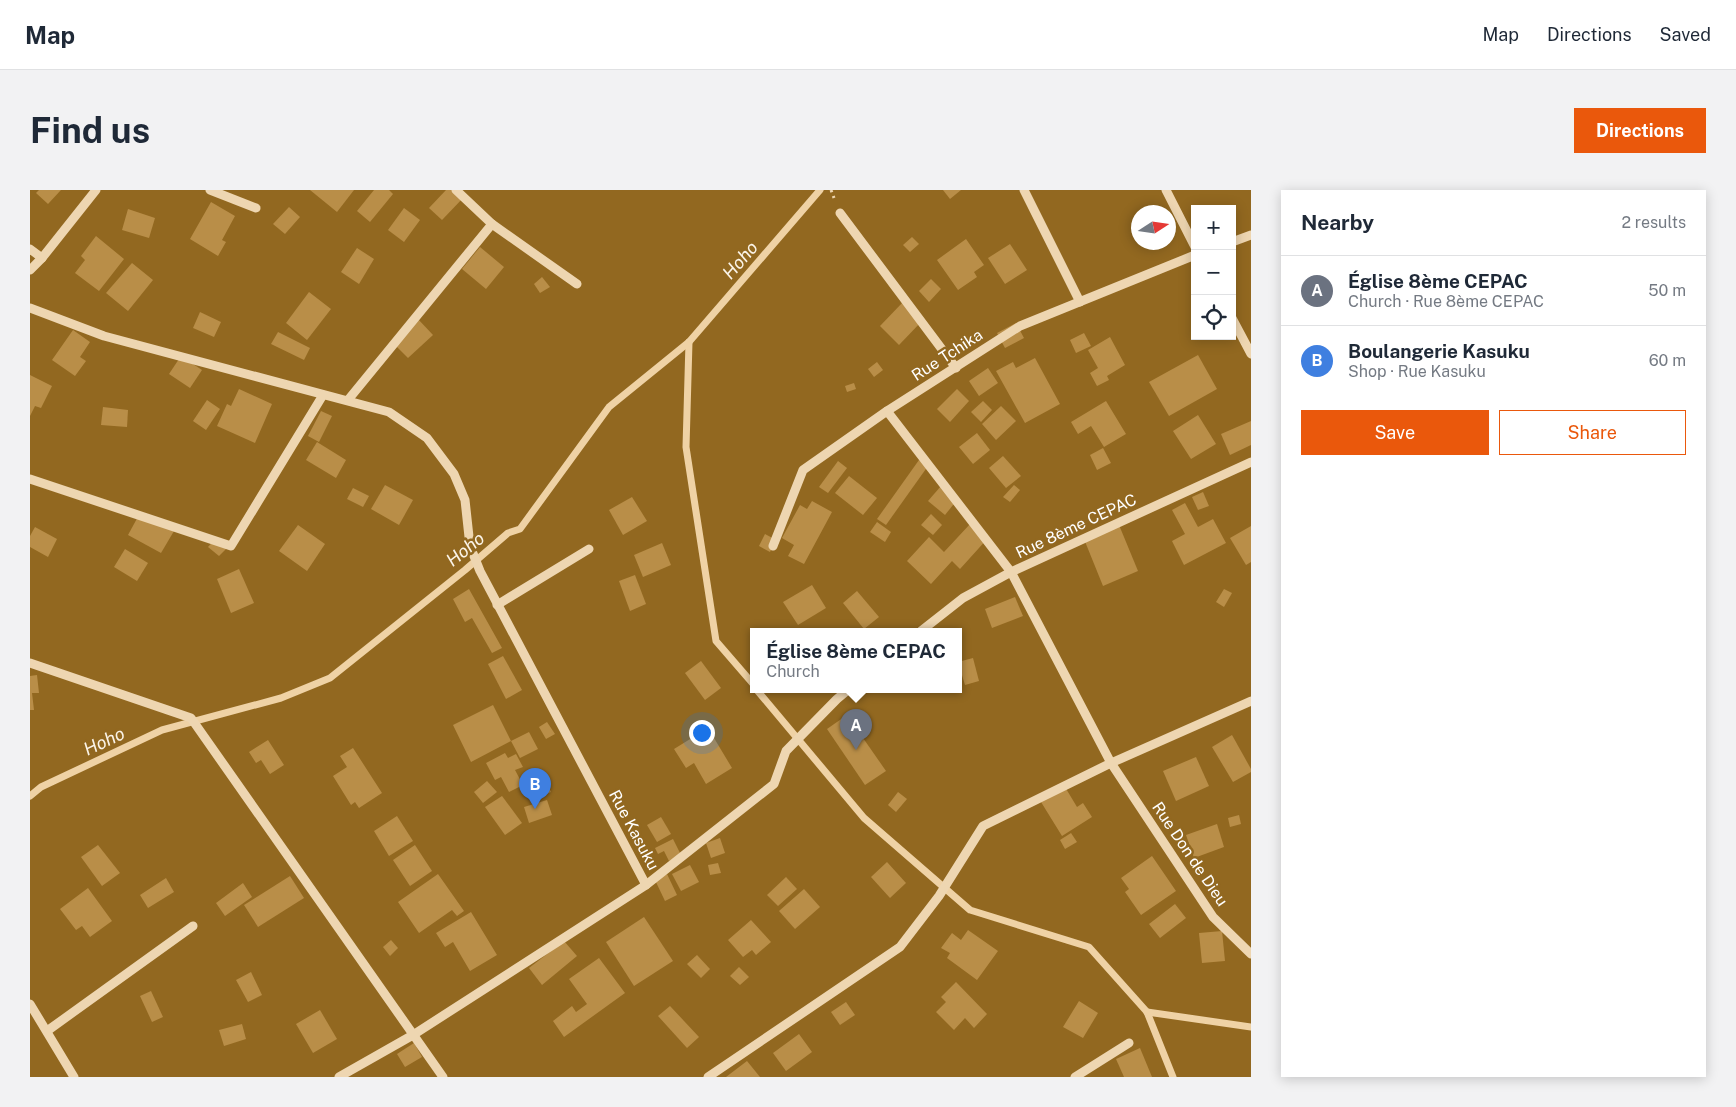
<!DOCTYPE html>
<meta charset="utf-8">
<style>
body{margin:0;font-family:"Public Sans",sans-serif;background:#f2f2f3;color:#1f2937}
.controls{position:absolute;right:15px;top:15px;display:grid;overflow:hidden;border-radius:0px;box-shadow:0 2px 12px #0003}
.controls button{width:45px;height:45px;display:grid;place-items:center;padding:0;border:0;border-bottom:1px solid #e0e1e3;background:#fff;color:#1f2937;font:25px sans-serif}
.compass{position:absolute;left:1101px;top:15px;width:45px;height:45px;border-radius:50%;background:#fff;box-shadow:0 2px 12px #0003;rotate:78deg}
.you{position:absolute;left:671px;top:542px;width:18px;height:18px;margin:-12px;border:4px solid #fff;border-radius:50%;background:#1a73e8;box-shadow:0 0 0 8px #1a73e833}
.badge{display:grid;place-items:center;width:32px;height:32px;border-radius:50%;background:#ea580c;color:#fff;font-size:16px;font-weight:700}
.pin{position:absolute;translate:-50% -41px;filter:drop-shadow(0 1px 2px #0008)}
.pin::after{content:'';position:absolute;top:26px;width:18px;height:15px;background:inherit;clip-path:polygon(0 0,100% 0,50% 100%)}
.popup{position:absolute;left:720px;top:438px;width:212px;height:65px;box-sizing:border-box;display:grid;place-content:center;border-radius:0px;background:#fff;filter:drop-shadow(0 1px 4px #0005);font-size:16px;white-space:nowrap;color:#747a83}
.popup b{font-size:19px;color:#1f2937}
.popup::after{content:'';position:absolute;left:50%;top:100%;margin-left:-10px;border:10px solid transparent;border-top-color:#fff}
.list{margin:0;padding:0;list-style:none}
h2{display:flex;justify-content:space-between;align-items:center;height:65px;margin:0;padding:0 20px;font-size:21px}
h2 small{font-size:16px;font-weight:400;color:#747a83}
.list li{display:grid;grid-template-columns:32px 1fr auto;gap:15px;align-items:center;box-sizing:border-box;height:70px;padding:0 20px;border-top:1px solid #e0e1e3}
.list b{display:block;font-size:19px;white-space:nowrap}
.list p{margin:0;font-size:16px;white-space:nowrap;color:#747a83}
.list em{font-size:16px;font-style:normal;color:#747a83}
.actions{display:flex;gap:10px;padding:15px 20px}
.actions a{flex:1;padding:11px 0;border:1px solid #ea580c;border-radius:0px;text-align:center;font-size:18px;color:#ea580c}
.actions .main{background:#ea580c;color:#fff}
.icon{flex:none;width:28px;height:28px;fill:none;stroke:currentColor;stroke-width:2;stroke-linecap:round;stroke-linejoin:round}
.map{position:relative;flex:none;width:1221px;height:887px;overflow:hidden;border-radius:0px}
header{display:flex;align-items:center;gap:30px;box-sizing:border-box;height:70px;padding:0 25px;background:#fff;border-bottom:1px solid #e0e1e3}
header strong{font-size:24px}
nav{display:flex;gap:28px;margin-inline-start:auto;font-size:18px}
.intro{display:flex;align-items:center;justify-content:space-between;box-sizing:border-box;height:120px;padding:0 30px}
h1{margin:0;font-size:35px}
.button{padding:12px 22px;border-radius:0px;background:#ea580c;color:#fff;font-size:18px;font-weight:700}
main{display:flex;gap:30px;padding:0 30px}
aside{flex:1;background:#fff;border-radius:0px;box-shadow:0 2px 12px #0003}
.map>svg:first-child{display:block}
</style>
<header>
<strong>Map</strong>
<nav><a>Map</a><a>Directions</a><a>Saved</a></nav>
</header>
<div class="intro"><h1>Find us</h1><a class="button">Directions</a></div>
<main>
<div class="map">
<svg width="1221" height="887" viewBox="0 0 1221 887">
<rect width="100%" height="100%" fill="#926820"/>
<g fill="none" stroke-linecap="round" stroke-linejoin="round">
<g stroke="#efd2a5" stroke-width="7">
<path d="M659 152 656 257 686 451 724 495"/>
<path d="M726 499 834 628 940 720 1059 757 1117 822 1143 887"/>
<path d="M0 606 11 597 132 540 251 508 300 488 435 380 478 343 490 339 579 217 659 152 790 0"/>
<path d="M1117 822 1221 837"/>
</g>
</g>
<g fill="#b98e48">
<path d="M9 0H31L18 14 6 3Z"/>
<path d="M280 0H324L307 22Z"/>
<path d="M344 0H359L363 4 340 32 327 21Z"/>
<path d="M416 0H426L434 7 412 30 399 18Z"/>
<path d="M913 0H931L920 9Z"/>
<path d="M181 12 205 26 192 50 196 52 188 66 160 49Z"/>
<path d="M259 17 270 27 255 44 243 34Z"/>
<path d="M374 18 390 30 374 52 358 40Z"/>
<path d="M98 19 125 28 119 48 92 40Z"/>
<path d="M66 46 94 69 69 101 45 83 55 70 51 66Z"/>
<path d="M882 47 889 54 880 62 873 55Z"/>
<path d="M936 49 954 75 944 82 947 87 928 100 907 70Z"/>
<path d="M980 54 997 80 975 94 958 68Z"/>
<path d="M450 57 474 77 456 99 432 79Z"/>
<path d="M327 58 344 69 329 94 311 82Z"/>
<path d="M102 73 123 90 98 121 76 103Z"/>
<path d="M512 87 520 97 510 103 504 94Z"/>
<path d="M901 89 911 99 899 112 889 101Z"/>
<path d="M279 102 301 119 277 150 256 133Z"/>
<path d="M874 111 893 130 869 155 850 136Z"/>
<path d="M170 122 191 132 184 147 163 138Z"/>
<path d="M387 128 403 145 378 168 362 152Z"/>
<path d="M986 133 994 148 975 158 967 143Z"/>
<path d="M43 140 60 152 50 167 56 171 45 186 22 170Z"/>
<path d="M248 142 280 158 274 170 241 154Z"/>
<path d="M1054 143 1061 156 1046 163 1040 150Z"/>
<path d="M1080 147 1095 175 1077 186 1079 190 1067 196 1060 183 1068 178 1058 160Z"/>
<path d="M1168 165 1187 199 1139 226 1119 192Z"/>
<path d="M151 166 172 180 160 198 139 184Z"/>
<path d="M1005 168 1030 214 995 233 966 181 983 172 986 178Z"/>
<path d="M847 172 853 180 844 187 838 179Z"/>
<path d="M958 178 968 193 949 206 939 191Z"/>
<path d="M0 185 22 196 11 218 5 216 0 226Z"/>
<path d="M824 193 826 199 817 202 815 196Z"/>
<path d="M209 199 242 214 225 253 187 236 197 214 201 216Z"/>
<path d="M927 199 939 211 920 232 907 219Z"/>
<path d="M177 210 190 219 176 240 163 231Z"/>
<path d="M953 211 962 220 951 232 941 222Z"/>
<path d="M1076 211 1096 244 1074 257 1061 236 1048 244 1041 232Z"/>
<path d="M971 216 986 231 966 250 952 234Z"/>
<path d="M73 217 98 220 97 237 71 235Z"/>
<path d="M291 221 302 226 289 252 278 246Z"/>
<path d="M1168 225 1186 254 1161 269 1143 241Z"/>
<path d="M1221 231V255L1200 265 1191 244Z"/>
<path d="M947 243 960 260 943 274 929 257Z"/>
<path d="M287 252 316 270 306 288 276 270Z"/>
<path d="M1073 258 1081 273 1067 280 1060 265Z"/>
<path d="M973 266 991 286 976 298 959 278Z"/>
<path d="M889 270 898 276 856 335 847 329Z"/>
<path d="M808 271 817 278 798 303 789 297Z"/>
<path d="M819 286 847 308 833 325 805 303Z"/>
<path d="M355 295 383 310 369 335 341 319Z"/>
<path d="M984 295 990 300 980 312 973 307Z"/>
<path d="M911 296 927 310 915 325 898 311Z"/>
<path d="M323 298 339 306 333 317 317 309Z"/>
<path d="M1173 302 1179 316 1168 320 1162 307Z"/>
<path d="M602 307 617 331 593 345 579 320Z"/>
<path d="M782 311 802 322 774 374 758 366 764 355 752 348 770 315 777 319Z"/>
<path d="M1155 313 1168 337 1183 329 1196 353 1154 375 1142 351 1155 344 1142 320Z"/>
<path d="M110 323 144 341 131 363 98 345Z"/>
<path d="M901 324 912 335 903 345 891 335Z"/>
<path d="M847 332 861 342 855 352 840 342Z"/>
<path d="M941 333 958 348 930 379 922 371 901 394 877 371 899 347 914 362Z"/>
<path d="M268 335 295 354 277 381 249 361Z"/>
<path d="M1089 335 1108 381 1073 396 1054 349Z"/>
<path d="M1221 336V372L1216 375 1200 348Z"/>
<path d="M5 337 27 349 18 367 0 357V346Z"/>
<path d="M735 344 746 350 740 362 729 356Z"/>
<path d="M187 347 198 357 189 366 178 357Z"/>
<path d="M632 353 641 375 613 387 604 365Z"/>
<path d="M95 359 118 373 107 391 84 377Z"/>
<path d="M209 379 224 413 201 423 187 389Z"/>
<path d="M605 385 616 414 600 421 589 391Z"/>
<path d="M782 395 796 418 768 435 753 412Z"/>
<path d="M439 399 472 458 462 463 442 428 435 432 423 409Z"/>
<path d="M1194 399 1202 403 1194 417 1186 412Z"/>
<path d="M827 401 849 427 834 439 813 413Z"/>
<path d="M985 407 993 426 962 438 955 419Z"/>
<path d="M473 466 492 500 476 509 458 474Z"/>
<path d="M943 468 949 491 935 495 928 472Z"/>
<path d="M671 471 691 498 675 510 655 483Z"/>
<path d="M7 485 9 503H2L4 520H0V486Z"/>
<path d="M463 515 481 551 499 542 508 559 490 568 481 551 441 572 423 535Z"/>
<path d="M817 525 856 581 835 595 797 539Z"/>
<path d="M517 532 525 544 516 549 509 537Z"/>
<path d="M678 538 702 578 676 594 664 573 656 578 644 559Z"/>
<path d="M1202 545 1221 579V582L1203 592 1182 557Z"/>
<path d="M238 550 254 575 240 584 231 570 226 573 219 562Z"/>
<path d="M323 558 352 603 329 618 325 612 321 615 303 586 317 577 310 566Z"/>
<path d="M475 563 478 568 486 564 493 577 485 580 493 595 479 602 471 587 465 590 456 573Z"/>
<path d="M1166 567 1179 596 1146 611 1133 581Z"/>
<path d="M457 591 467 602 453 613 444 602Z"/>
<path d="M517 593 521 602 501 610 497 602Z"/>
<path d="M1035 597 1047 617 1053 613 1062 627 1032 646 1011 612Z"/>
<path d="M868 602 877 609 866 622 858 615Z"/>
<path d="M472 606 492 633 475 645 455 617Z"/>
<path d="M517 610 522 625 499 633 494 617Z"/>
<path d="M1209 625 1211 634 1200 637 1198 628Z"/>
<path d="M367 626 383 651 359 666 344 641Z"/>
<path d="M631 627 641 644 627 652 617 635Z"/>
<path d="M1187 634 1194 657 1164 668 1156 645Z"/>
<path d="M1041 643 1047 652 1035 659 1030 650Z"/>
<path d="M690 648 695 663 681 668 676 653Z"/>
<path d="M643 649 651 665 639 671 634 661 628 664 625 658Z"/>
<path d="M68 655 90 683 72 696 51 667Z"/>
<path d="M385 655 402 681 380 696 363 670Z"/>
<path d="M1122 666 1146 701 1111 725 1095 702 1099 699 1091 688Z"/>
<path d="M857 672 876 693 860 708 841 687Z"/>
<path d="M688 673 691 683 680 685 678 675Z"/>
<path d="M660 675 669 692 651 701 642 684Z"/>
<path d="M408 684 434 721 427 726 422 720 389 743 368 712Z"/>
<path d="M637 684 647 705 635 711 625 690Z"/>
<path d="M260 686 274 708 228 737 214 715Z"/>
<path d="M756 687 767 699 748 716 737 705Z"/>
<path d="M136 688 144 702 118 718 110 705Z"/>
<path d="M213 693 222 707 195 726 186 713Z"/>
<path d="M58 698 82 731 60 747 52 736 46 740 30 719Z"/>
<path d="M774 699 790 717 765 739 749 721Z"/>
<path d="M1145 714 1156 728 1130 748 1119 734Z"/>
<path d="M441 722 467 765 440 781 423 752 415 757 406 743Z"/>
<path d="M614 727 643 771 604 796 576 752Z"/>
<path d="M721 730 741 752 726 765 722 760 713 767 698 750Z"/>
<path d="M938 740 968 761 947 790 917 768 920 763 911 758 922 743 931 750Z"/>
<path d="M1192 741 1195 771 1172 773 1169 743Z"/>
<path d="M361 750 368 758 360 766 353 757Z"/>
<path d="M534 751 547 766 512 795 499 778Z"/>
<path d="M667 765 680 779 671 788 657 774Z"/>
<path d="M569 768 595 803 534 847 523 831 542 816 546 822 557 814 539 789Z"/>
<path d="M709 777 719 787 710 795 700 786Z"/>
<path d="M221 782 232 805 218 812 206 790Z"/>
<path d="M926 792 957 824 944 838 935 828 924 840 906 822 916 812 911 807Z"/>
<path d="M121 801 133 827 122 832 110 806Z"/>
<path d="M1049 811 1068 823 1053 848 1033 837Z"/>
<path d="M816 812 825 825 810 835 801 822Z"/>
<path d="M640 816 669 847 657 858 628 826Z"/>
<path d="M290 820 307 849 283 863 266 834Z"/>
<path d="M212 834 216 849 194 856 189 840Z"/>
<path d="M769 844 782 862 756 881 743 863Z"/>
<path d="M384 853 392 867 375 877 367 864Z"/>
<path d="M1110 858 1122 887H1094L1086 869Z"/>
<path d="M717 871 730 887H696Z"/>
</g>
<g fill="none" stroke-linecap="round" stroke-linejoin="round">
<path stroke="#eed6b1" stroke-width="3" stroke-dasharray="2.5 4" stroke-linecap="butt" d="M801 0 804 8"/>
<g stroke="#eed6b1" stroke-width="9">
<path d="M180 0 226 18"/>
<path d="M426 0 462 34 547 94"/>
<path d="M994 0 1050 112"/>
<path d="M1136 0 1165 57"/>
<path d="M810 23 926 178"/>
<path d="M1202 52 1221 45"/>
<path d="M0 59 12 68"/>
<path d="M0 80 12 68 66 0"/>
<path d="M0 118 74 146 359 222 397 248 424 284 435 310 440 356 450 381 616 695 383 845 309 887"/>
<path d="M1202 128 1221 164"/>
<path d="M318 210 462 34"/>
<path d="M857 221 981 382 1081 573 1183 727 1221 764"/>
<path d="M0 289 201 356 293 205"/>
<path d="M743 356 773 280 857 221 990 136 1165 65"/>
<path d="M467 415 559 359"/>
<path d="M891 441 933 408 981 382 1221 272"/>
<path d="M0 473 161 528 413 887"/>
<path d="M616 695 744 594 756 561 807 509 819 499"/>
<path d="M0 814 44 887"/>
<path d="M17 841 163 736"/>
<path d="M678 887 870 757 909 706 953 636 1081 573 1221 511"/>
<path d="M1045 887 1099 853"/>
</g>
</g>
<g text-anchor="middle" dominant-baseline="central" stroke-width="5" stroke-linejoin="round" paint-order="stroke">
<g font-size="16" fill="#fff" stroke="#926820">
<text transform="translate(917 165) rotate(-33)">Rue Tchika</text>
<text transform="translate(1046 336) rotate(-25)">Rue 8ème CEPAC</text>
<text transform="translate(604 640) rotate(62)">Rue Kasuku</text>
<text transform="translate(1160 664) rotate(56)">Rue Don de Dieu</text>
</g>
<g font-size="18" font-style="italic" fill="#fbf4e8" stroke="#926820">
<text transform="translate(710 70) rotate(-49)">Hoho</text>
<text transform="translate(435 359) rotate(-39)">Hoho</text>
<text transform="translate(74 551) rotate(-25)">Hoho</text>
</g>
</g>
</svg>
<div class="controls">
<button>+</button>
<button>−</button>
<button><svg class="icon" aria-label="locate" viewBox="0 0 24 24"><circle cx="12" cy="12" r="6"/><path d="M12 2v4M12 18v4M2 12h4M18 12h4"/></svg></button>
</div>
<svg class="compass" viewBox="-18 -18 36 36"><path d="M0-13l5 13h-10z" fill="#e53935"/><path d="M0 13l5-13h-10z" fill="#747a83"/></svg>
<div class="you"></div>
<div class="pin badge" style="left:826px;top:560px;background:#6b7280">A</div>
<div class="popup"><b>Église 8ème CEPAC</b>Church</div>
<div class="pin badge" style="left:505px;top:619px;background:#3f7fe0">B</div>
</div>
<aside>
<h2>Nearby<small>2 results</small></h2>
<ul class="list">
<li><span class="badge" style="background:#6b7280">A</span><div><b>Église 8ème CEPAC</b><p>Church · Rue 8ème CEPAC</p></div><em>50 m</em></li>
<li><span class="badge" style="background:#3f7fe0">B</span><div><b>Boulangerie Kasuku</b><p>Shop · Rue Kasuku</p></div><em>60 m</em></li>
</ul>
<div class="actions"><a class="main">Save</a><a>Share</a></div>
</aside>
</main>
